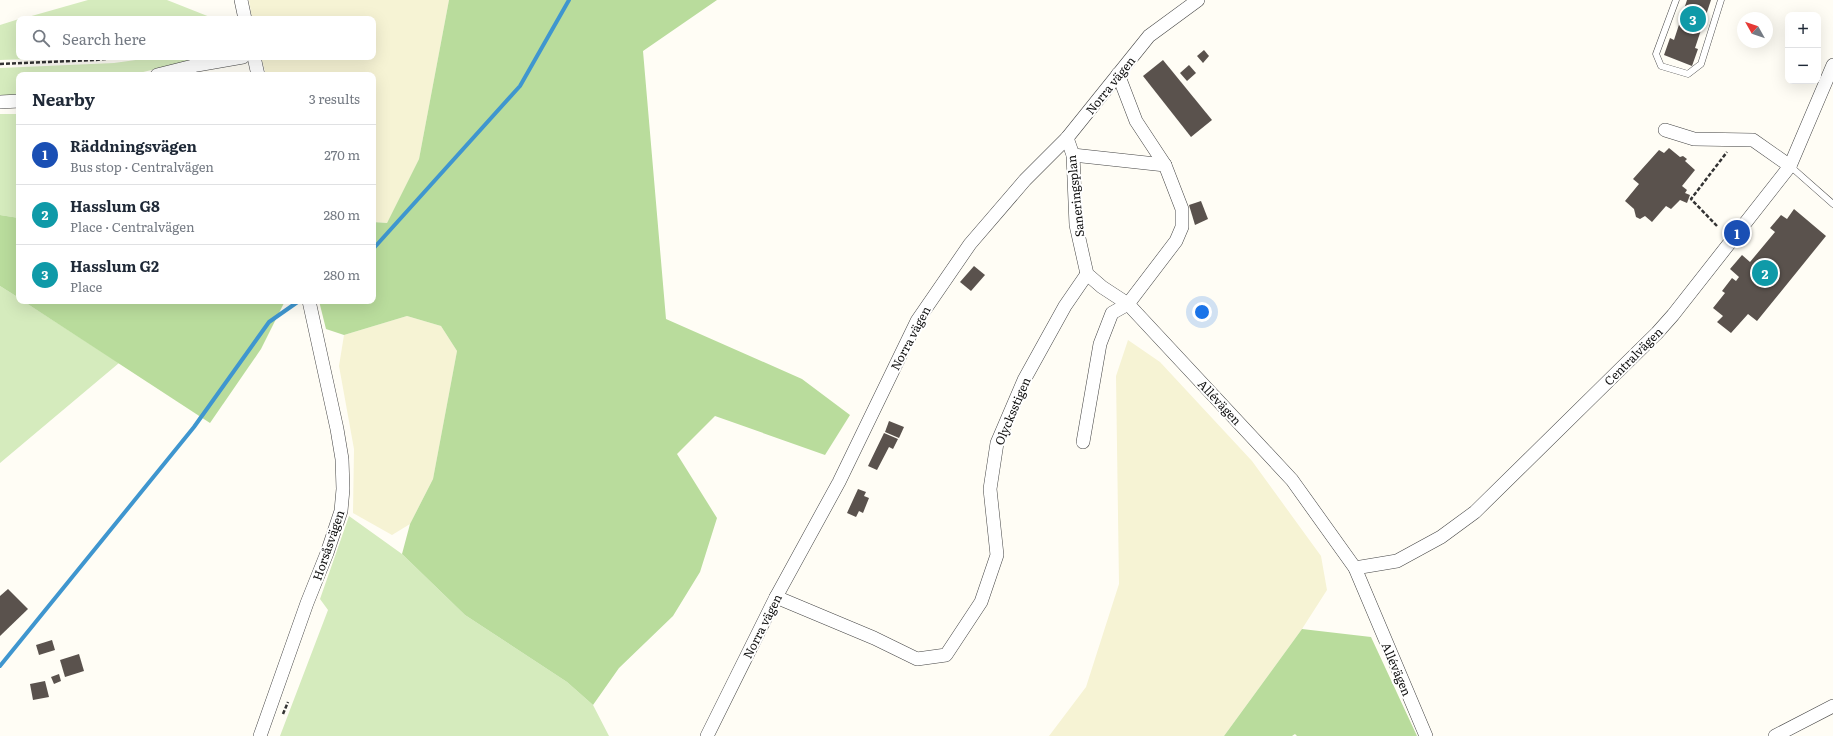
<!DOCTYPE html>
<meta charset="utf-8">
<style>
body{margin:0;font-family:Literata,serif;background:#f2f2f3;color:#1f2937}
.controls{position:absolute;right:12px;top:12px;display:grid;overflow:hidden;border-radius:8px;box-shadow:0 4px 16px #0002}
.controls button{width:36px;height:36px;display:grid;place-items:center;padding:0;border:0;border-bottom:1px solid #e0e1e3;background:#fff;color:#1f2937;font:20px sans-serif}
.compass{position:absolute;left:1737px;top:12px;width:36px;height:36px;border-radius:50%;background:#fff;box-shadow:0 4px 16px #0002;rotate:310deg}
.you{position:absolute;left:1202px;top:312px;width:14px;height:14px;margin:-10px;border:3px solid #fff;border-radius:50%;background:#1a73e8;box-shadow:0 0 0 6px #1a73e833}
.badge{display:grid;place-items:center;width:26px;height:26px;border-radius:50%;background:#c4262e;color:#fff;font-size:13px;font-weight:700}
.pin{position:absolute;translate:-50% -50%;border:2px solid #fff;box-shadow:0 1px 4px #0006}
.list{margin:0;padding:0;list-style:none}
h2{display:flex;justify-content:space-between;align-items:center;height:52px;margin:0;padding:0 16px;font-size:17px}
h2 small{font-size:13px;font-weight:400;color:#747a83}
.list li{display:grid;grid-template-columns:26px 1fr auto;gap:12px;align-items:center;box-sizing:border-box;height:60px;padding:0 16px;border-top:1px solid #e0e1e3}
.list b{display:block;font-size:15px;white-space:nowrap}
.list p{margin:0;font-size:13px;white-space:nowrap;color:#747a83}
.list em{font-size:13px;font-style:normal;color:#747a83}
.icon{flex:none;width:22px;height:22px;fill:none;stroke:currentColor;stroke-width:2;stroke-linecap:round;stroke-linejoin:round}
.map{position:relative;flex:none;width:1833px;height:736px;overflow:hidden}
.search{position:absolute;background:#fff;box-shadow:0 4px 16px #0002;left:16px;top:16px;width:360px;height:44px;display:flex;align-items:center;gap:10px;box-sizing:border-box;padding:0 14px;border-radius:8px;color:#747a83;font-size:15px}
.panel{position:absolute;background:#fff;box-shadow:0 4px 16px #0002;left:16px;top:72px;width:360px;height:232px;border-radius:8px}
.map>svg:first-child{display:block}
</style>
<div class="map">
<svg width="1833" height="736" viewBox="0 0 1833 736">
<rect width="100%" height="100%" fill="#fffdf5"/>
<g fill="#f6f3d4">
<path d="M249 0H449L419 159 387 223 373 222V75H266L261 57H373V19H252Z"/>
<path d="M407 316 441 326 457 351 433 479 410 524 392 535 353 513 354 449 339 366 344 335Z"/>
<path d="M1128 340 1160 362 1252 461 1321 556 1327 590 1302 629 1224 736H1049L1086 687 1119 584 1116 376Z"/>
</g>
<g fill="#d5ebbd">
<path d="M88 0H167L215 19H21Z"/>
<path d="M19 19V57H89L0 60V25Z"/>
<path d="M157 57H185L188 61 131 75H19V95L0 96V68L114 63Z"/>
<path d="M0 114H19V218L0 215Z"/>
<path d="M0 286 19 298V301H23L119 363 0 463Z"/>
<path d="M349 516 402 554 465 615 567 682 593 705 609 736H280L328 610 320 599Z"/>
</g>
<g fill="#b9dc9c">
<path d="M449 0H717L643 51 666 319 802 379 850 415 825 455 715 416 677 454 717 518 700 572 673 616 619 668 593 705 567 682 465 615 402 554 410 524 433 479 457 351 441 326 407 316 344 335 326 329 319 301H373V222L387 223 419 159Z"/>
<path d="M0 215 19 218V298L0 286Z"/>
<path d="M23 301H285L261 349 210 423Z"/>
<path d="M1302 629 1371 637 1417 736H1297L1295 734 1292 736H1224Z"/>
</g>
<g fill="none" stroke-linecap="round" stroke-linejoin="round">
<g stroke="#3f96cf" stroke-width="4">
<path d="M373 249 520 86 569 0"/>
<path d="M0 666 194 427 269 322 299 301"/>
</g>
</g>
<g fill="#5a524d">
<path d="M1687 0H1711L1695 48 1698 49 1692 66 1664 55 1670 38 1674 40Z"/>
<path d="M1204 50 1209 56 1203 63 1197 56Z"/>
<path d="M1163 60 1212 120 1191 137 1143 76Z"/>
<path d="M1189 65 1196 73 1187 81 1180 73Z"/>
<path d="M1669 148 1680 157 1683 156 1687 159 1685 161 1695 170 1682 186 1687 190 1685 193 1690 195 1687 203 1680 200 1671 209 1666 206 1652 222 1645 216 1640 219 1636 217 1634 209 1625 201 1639 184 1633 179 1659 150 1664 153Z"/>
<path d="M1201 201 1208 219 1195 225 1189 205Z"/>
<path d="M1794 209 1826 236 1757 321 1748 314 1731 333 1717 322 1723 316 1713 308 1725 293 1722 291 1732 278 1736 281 1739 277 1730 269 1742 255 1750 262 1775 232 1770 228 1781 215 1787 219Z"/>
<path d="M974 266 985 275 971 291 960 282Z"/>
<path d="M889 421 904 427 899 438 885 432Z"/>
<path d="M884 433 898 439 893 449 889 447 877 470 868 466Z"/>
<path d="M858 489 866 492 864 496 869 498 863 513 859 511 856 517 847 513Z"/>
<path d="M8 589 28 609 0 636V596Z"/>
<path d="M52 640 55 650 39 655 36 645Z"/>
<path d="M79 654 84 671 65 677 60 660Z"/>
<path d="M59 674 61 681 54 684 51 677Z"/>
<path d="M45 681 49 697 33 700 30 684Z"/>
</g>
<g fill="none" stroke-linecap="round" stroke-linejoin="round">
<defs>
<g id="lane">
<path d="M1676 0 1656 54 1661 66 1688 74 1701 64 1721 0"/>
<path d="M1790 166 1833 204"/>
</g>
<g id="street">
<path d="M241 0 245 19"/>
<path d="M254 57 258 75"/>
<path d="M1118 74 1136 121 1165 165 1182 209V227L1176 241 1128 304 1292 480 1355 568 1426 736"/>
<path d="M157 75 197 65 243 57"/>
<path d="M0 102 19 101"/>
<path d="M1665 130 1694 139 1753 140 1790 166"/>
<path d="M1067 138 1073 155 1076 225 1087 274 1102 287 1128 304"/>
<path d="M1073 155 1165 165"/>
<path d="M1083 442 1100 344 1112 313 1128 304"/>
<path d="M1355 568 1397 561 1441 537 1475 512 1657 333 1673 315 1790 166 1833 65"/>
<path d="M776 597 874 638 917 659 946 655 981 602 997 555 990 489 997 443 1024 380 1065 306 1087 274"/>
<path d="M260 736 307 603 327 553 341 511 343 489 342 459 337 429 309 301"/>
<path d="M707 736 776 597 839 482 917 321 970 244 1025 180 1067 138 1149 36 1198 0"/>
<path d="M1775 736 1833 706"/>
</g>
</defs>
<use href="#lane" stroke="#444" stroke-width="7"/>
<use href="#street" stroke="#444" stroke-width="14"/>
<g stroke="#333" stroke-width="2.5" stroke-dasharray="4 2" stroke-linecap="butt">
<path d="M0 64 95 60 128 57"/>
<path d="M1717 226 1691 199 1727 152"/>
<path d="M283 714 288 702"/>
</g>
<use href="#lane" stroke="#fff" stroke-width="6"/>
<use href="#street" stroke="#fff" stroke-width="13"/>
</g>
<g text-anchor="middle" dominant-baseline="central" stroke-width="4" stroke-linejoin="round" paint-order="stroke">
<g font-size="12" fill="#111" stroke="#fff">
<text transform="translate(1110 85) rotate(-51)">Norra vägen</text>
<text transform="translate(1075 196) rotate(-96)">Saneringsplan</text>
<text transform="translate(910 338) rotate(-62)">Norra vägen</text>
<text transform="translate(1633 356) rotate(-45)">Centralvägen</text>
<text transform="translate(1220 402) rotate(47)">Allévägen</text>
<text transform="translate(1012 411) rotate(-67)">Olycksstigen</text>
<text transform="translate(328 545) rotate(-71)">Horsåsvägen</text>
<text transform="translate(762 626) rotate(-63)">Norra vägen</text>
<text transform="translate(1397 669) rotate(67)">Allévägen</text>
</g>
</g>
</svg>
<div class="controls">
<button>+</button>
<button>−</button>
</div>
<svg class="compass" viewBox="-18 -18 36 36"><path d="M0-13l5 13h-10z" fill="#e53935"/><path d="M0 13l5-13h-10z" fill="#747a83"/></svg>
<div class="you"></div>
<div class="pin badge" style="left:1737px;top:233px;background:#1a4fb4">1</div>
<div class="pin badge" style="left:1765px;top:273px;background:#0f9aa8">2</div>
<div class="pin badge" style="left:1693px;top:19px;background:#0f9aa8">3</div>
<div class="search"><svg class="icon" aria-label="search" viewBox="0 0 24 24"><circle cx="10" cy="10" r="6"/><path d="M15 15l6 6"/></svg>Search here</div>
<section class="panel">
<h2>Nearby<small>3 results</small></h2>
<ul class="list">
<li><span class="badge" style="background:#1a4fb4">1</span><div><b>Räddningsvägen</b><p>Bus stop · Centralvägen</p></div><em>270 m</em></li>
<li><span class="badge" style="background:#0f9aa8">2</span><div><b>Hasslum G8</b><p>Place · Centralvägen</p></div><em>280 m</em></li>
<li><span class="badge" style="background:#0f9aa8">3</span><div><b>Hasslum G2</b><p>Place</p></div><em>280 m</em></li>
</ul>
</section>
</div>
